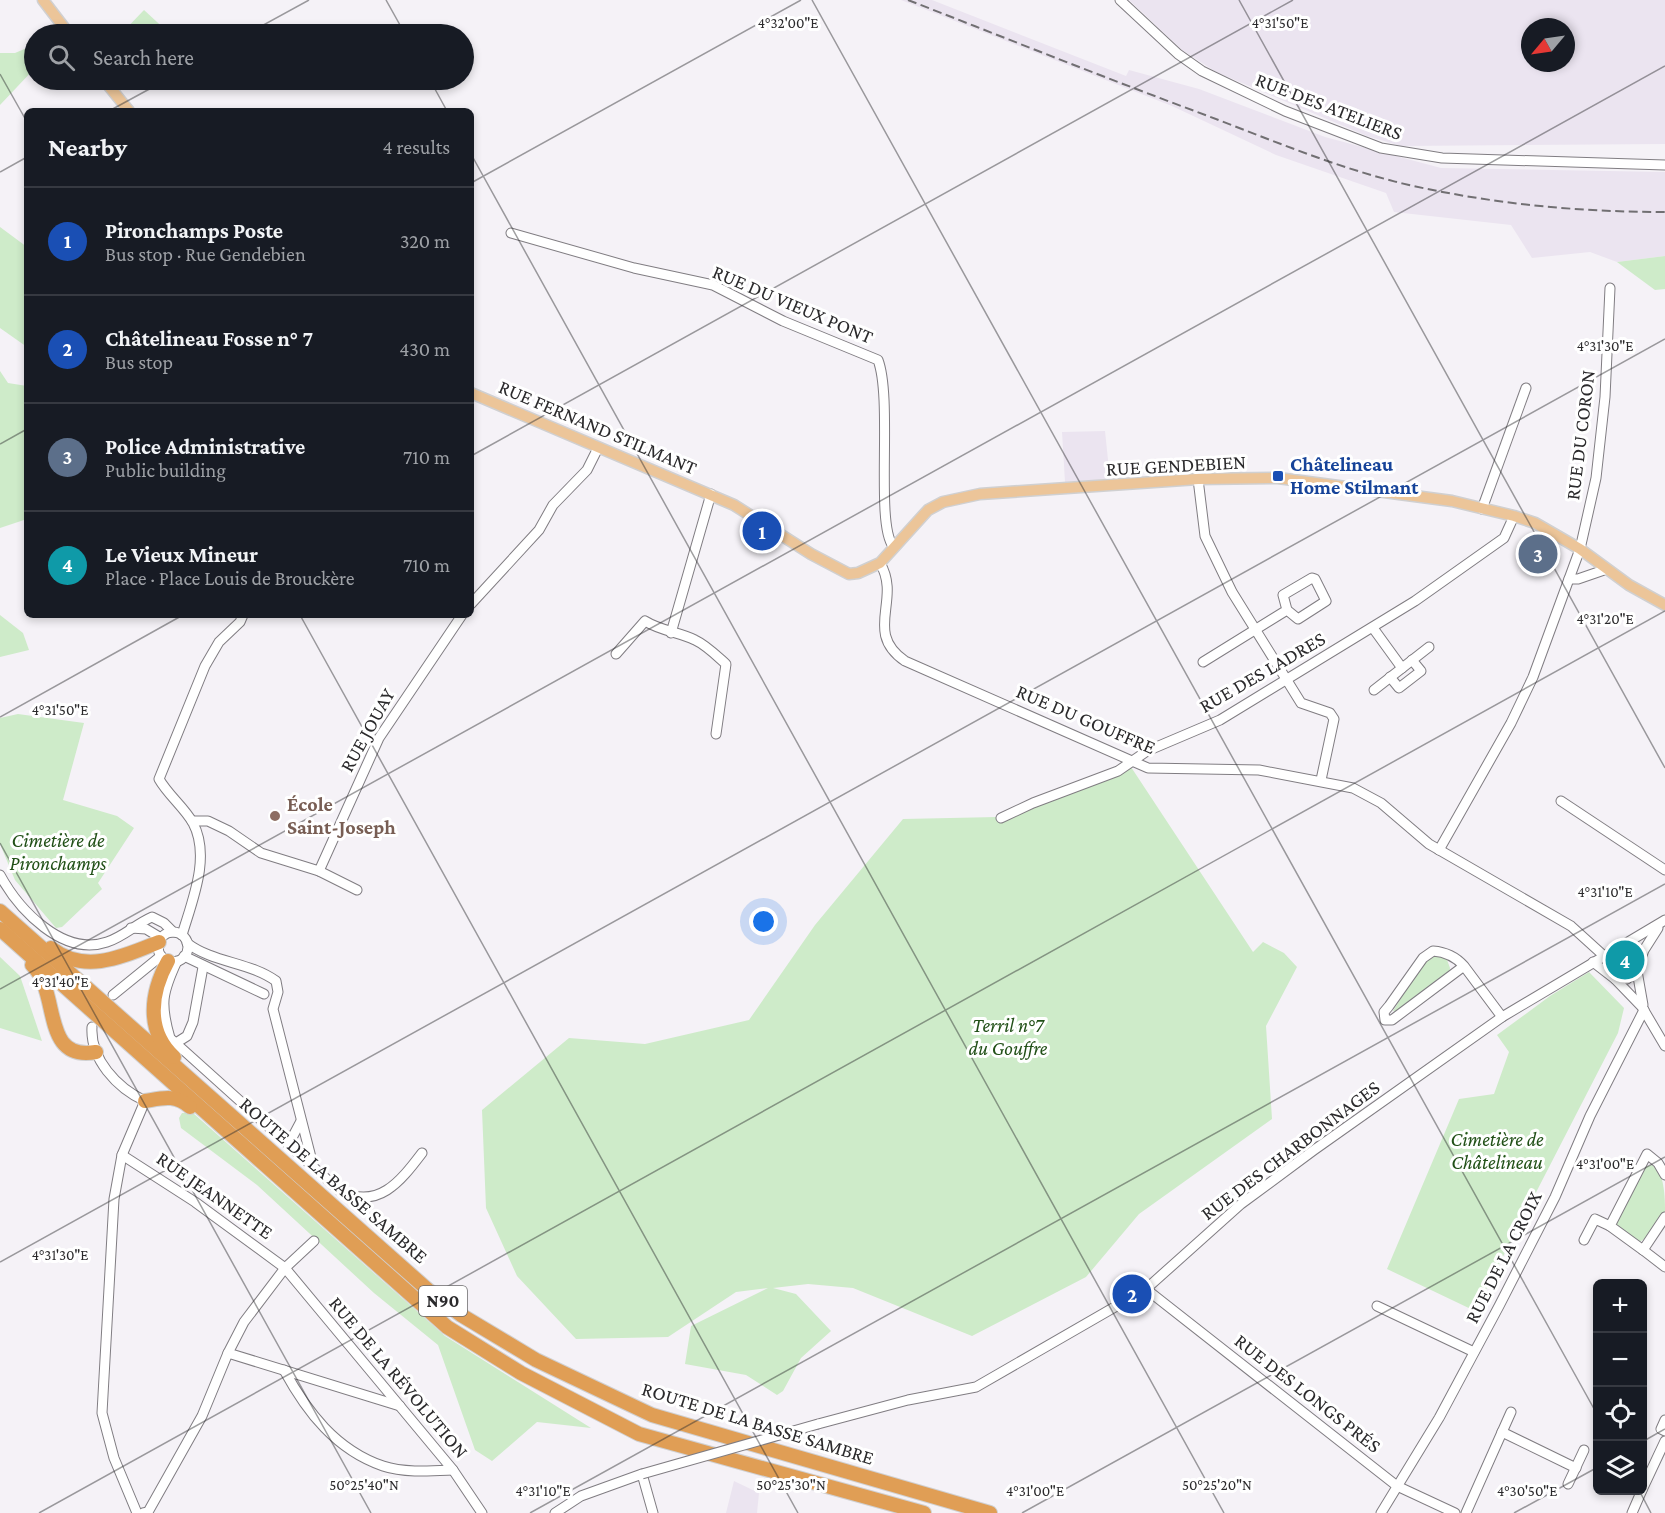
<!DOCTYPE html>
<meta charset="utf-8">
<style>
body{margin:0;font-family:"Crimson Pro",serif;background:#20242c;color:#f1f3f6}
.controls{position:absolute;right:18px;bottom:18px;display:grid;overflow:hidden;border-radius:9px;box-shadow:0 3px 9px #0003}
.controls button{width:54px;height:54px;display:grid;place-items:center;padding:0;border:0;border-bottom:2px solid #363941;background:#171b24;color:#f1f3f6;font:30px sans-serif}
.compass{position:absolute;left:1521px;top:18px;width:54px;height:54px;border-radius:50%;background:#171b24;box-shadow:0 3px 9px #0003;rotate:241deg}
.you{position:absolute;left:764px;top:922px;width:21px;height:21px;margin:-15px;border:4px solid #fff;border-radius:50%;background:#1a73e8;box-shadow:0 0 0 9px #1a73e833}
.badge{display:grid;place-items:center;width:39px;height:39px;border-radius:50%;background:#1a73e8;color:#fff;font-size:20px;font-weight:700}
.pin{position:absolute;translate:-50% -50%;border:3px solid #fff;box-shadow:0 2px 6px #0006}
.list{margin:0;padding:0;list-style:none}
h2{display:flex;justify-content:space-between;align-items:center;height:78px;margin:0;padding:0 24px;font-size:26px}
h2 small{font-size:20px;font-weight:400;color:#9ea1a6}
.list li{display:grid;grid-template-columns:39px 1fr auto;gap:18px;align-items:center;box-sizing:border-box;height:108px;padding:0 24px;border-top:2px solid #363941}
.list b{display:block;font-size:22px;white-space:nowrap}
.list p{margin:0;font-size:20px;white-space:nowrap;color:#9ea1a6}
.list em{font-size:20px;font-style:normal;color:#9ea1a6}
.icon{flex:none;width:33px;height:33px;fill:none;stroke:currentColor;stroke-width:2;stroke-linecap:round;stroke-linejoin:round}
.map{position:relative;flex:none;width:1665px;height:1513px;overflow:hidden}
.search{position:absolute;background:#171b24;box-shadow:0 3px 9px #0003;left:24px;top:24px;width:450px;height:66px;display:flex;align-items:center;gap:15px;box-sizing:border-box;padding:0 21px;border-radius:33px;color:#9ea1a6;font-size:22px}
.panel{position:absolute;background:#171b24;box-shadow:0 3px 9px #0003;left:24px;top:108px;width:450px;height:510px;border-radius:9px}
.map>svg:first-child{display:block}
</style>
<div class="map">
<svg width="1665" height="1513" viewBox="0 0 1665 1513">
<rect width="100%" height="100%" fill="#f5f2f7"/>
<g fill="#ebe4f0" fill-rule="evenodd">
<path d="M901 0H932L1126 76 1129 70 1199 89 1325 137 1441 168 1665 172V256L1617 262 1590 252 1532 258 1511 225 1394 212 1386 193 1276 155 1172 106Z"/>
<path d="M1129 0H1665V144L1401 146 1367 136 1216 72 1182 50ZM1530 27H1566V63H1530Z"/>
<path d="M1105 431 1110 479 1065 482 1062 432Z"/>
<path d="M734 1481 759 1493 757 1513H726Z"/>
</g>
<g fill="#ceebc9">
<path d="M144 10 170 34H121Z"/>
<path d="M34 45V69L0 105V53H15Z"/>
<path d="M0 227 27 247V347L0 328Z"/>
<path d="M1665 256V289L1655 290 1617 262Z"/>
<path d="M0 371 8 383 27 386V519L0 528Z"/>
<path d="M0 615 23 633 29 650 0 657Z"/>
<path d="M18 714 84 723 63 800 117 816 134 828 98 883 102 889 62 927 56 928 15 880 0 844V718Z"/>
<path d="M1131 767 1253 952 1263 942 1284 953 1297 967 1266 1026 1272 1119 1139 1214 1086 1277 972 1336 853 1288 808 1284 773 1288 796 1294 831 1331 801 1358 783 1391 777 1395 746 1375 685 1364 691 1326 768 1288 736 1292 668 1337 576 1339 517 1276 486 1208 482 1110 569 1038 645 1044 749 1020 815 925 903 819 997 817Z"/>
<path d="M1432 954 1446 957 1450 968 1449 974 1397 1012 1393 1011 1423 963Z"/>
<path d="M0 957 20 976 42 1041 0 1028Z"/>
<path d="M1589 972 1624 1008 1618 1033 1475 1311 1387 1269 1459 1099 1494 1094 1509 1052 1497 1035 1550 996Z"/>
<path d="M182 1113H193L445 1336 591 1428 537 1422 492 1461 475 1450 438 1345 374 1293 257 1185 181 1128 179 1118Z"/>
<path d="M1652 1165C1665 1171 1665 1200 1665 1213 1662 1222 1647 1239 1639 1242L1616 1226V1220L1644 1167Z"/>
</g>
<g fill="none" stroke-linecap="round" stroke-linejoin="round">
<defs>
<g id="minor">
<path d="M1120 0 1178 54 1202 71 1285 111 1381 148 1442 158 1665 165"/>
<path d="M511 233 634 268 713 285 783 321 878 360C893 400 875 523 893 546"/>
<path d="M1198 479 1205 536 1232 592 1301 703 1330 713 1334 719 1321 780"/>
<path d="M1482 509 1526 388"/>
<path d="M880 563C902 600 863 632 905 661L1148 768 1259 770 1353 788 1381 803 1429 844 1571 926 1603 955"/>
<path d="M1569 579H1578L1607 569"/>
<path d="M471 604 539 530 553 505 587 470 598 448"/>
<path d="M1373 628 1402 668"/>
<path d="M671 633 711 494"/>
<path d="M616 654 645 621C661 631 679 632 695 640 706 645 717 656 726 664L716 734"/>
<path d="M1203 662 1287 610 1283 595 1312 578 1315 579 1326 601 1298 619 1287 610"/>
<path d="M1390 677 1399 688 1421 671 1412 660"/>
<path d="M1374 690 1429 647"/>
<path d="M1561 801 1665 870"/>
<path d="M1001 818 1033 803 1118 771 1147 751 1220 720 1415 601 1504 538 1514 516"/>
<path d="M192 821H208L229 831 261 853 319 871 357 890"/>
<path d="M1439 850 1511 723 1533 677 1580 549 1596 478 1605 397 1610 288"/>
<path d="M319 871 379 738 462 615"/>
<path d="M0 875C19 910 63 957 107 942 123 937 136 924 152 917L164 923 173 932"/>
<path d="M131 928 146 929 161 938"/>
<circle cx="173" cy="947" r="15"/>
<path d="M182 935C192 901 211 857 193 823 184 807 168 795 159 779L205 666 219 642 240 622 243 615"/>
<path d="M187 943C213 963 250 962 276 981L278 992 273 1009 313 1165"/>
<path d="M184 956 264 994"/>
<path d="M177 961C162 993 160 1004 170 1038L340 1191C378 1210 400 1182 422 1153"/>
<path d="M1593 962 1615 979H1627L1637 971V962L1627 952 1615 950"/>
<path d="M1464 966 1392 1020H1385L1384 1012 1389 1006 1423 958 1433 951C1446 952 1456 957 1464 966L1502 1017"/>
<path d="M1638 966 1644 950 1658 928"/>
<path d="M1637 971 1643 1005"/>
<path d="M1615 979 1642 1007 1665 1046"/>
<path d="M113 995 161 956"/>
<path d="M92 1027C90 1059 117 1088 145 1101L122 1155 114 1199 102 1413 114 1458 137 1513"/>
<path d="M176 1043 187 1036 193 1022 203 967"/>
<path d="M280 1137 293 1136 301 1121"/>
<path d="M122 1155 195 1202 285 1268 453 1470 482 1513"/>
<path d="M1665 1175 1658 1163 1647 1154 1610 1226 1643 1250 1665 1217"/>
<path d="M1584 1240 1595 1219 1610 1226"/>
<path d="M1643 1250 1665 1267"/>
<path d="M1146 1289 1397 1486 1455 1513"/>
<path d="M1377 1306 1474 1352"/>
<path d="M228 1353 400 1406"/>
<path d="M284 1370C307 1412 336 1450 383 1466 404 1473 431 1471 453 1470"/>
<path d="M1665 1420 1661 1429 1665 1431"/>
<path d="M818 1424 908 1400 976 1387 1146 1289 1241 1204 1314 1150 1502 1017 1665 920"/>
<path d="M1502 1432 1576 1468"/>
<path d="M1568 1484 1584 1450"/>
<path d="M1642 1490 1665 1441"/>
<path d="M143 1513 148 1512 202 1416 228 1353 244 1322 285 1268 314 1241"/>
<path d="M555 1513 581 1496 642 1474 653 1513"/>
<path d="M1381 1513 1439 1418 1499 1306 1555 1197 1590 1116 1644 1010"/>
<path d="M1466 1513 1511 1412"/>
<path d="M1632 1513 1642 1490"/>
</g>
<g id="major">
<path d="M43 0 69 34"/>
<path d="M104 80 129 111"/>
<path d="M471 393 734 505 811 554 849 574 858 573 880 563 928 510 943 502 980 494 1198 479 1278 478 1452 501 1514 516 1535 523 1580 549 1629 585 1665 605"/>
</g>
<g id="highway">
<path d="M0 911 428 1290 461 1315 536 1360 652 1415 990 1513"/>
<path d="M0 929 447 1327 521 1373 639 1434 924 1513"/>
<path d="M51 948C85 975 124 956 159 942"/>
<path d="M168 961C151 992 145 1030 174 1057"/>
<path d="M32 965C61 992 40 1062 96 1052"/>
<path d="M145 1101C163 1098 175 1094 190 1107"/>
</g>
</defs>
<use href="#minor" stroke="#807d82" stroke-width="11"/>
<use href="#major" stroke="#d0d0d1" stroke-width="13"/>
<use href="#highway" stroke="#d0d0d1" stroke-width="16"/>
<use href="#minor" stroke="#fff" stroke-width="9"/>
<use href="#major" stroke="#ecc599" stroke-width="10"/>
<use href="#highway" stroke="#e09e55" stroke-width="14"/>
<path stroke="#716f72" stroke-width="2" stroke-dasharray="9 4.5" stroke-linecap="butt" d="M908 0C1008 39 1108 79 1208 116 1274 141 1340 169 1409 185 1494 204 1578 212 1665 212"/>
<defs>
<path id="minor-bridge" d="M642 1474 818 1424"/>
</defs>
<use href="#minor-bridge" stroke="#807d82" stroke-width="11" stroke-linecap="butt"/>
<use href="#minor-bridge" stroke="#fff" stroke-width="9"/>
</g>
<path fill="none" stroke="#2b2a2c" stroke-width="1.5" stroke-opacity="0.45" d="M386 0 405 34M812 0 1598 1416M1239 0 1665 768M247 34 309 0M0 74 27 122M430 80 447 111M109 111 166 80M471 154 1224 1513M0 172 27 157M471 183 801 0M0 444 27 429M471 456 1293 0M300 615 798 1513M0 717 183 615M0 843 371 1513M0 989 1665 66M0 1262 1665 339M1642 1442 1665 1429M1639 1490 1651 1513M39 1513 1665 611M530 1513 1665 884M1022 1513 1665 1157M1514 1513 1598 1467"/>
<rect fill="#1a4fb4" stroke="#fff" stroke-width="2" x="1272" y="470" width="12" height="12" rx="3"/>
<circle fill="#8d6e63" stroke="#fff" stroke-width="2" cx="275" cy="816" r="6"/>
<g text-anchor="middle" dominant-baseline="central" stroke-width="6" stroke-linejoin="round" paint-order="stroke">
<rect fill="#fff" stroke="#6b6a6b" stroke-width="1.5" x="419" y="1286" width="48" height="30" rx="4.5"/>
<g font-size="18" font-weight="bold" fill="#2b2a2c">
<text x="443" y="1301">N90</text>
</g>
<g font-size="20" fill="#2b2a2c" stroke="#fff">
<text transform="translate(1329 106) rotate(21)">RUE DES ATELIERS</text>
<text transform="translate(793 304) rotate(23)">RUE DU VIEUX PONT</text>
<text transform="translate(598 427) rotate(23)">RUE FERNAND STILMANT</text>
<text transform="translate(1580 435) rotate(-83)">RUE DU CORON</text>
<text transform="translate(1176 465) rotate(-3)">RUE GENDEBIEN</text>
<text transform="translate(1262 672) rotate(-30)">RUE DES LADRES</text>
<text transform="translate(1086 719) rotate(23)">RUE DU GOUFFRE</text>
<text transform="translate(367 730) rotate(-61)">RUE JOUAY</text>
<text transform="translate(1290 1150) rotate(-37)">RUE DES CHARBONNAGES</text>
<text transform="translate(334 1180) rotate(41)">ROUTE DE LA BASSE SAMBRE</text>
<text transform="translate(215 1195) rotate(35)">RUE JEANNETTE</text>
<text transform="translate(1503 1257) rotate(-63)">RUE DE LA CROIX</text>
<text transform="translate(399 1377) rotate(50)">RUE DE LA RÉVOLUTION</text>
<text transform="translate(1308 1393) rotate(38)">RUE DES LONGS PRÉS</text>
<text transform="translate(758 1423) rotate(17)">ROUTE DE LA BASSE SAMBRE</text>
</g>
<g font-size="20" font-weight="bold" fill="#164399" stroke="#fff" text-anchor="start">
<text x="1290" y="464">Châtelineau<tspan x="1290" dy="23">Home Stilmant</tspan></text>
</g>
<g font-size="20" font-weight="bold" fill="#785e54" stroke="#fff" text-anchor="start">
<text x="287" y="804">École<tspan x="287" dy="23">Saint-Joseph</tspan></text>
</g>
<g font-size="20" font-style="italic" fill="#215017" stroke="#fff">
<text x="58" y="840">Cimetière de<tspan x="58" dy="23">Pironchamps</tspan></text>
<text x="1008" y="1025">Terril n°7<tspan x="1008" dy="23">du Gouffre</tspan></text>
<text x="1497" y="1139">Cimetière de<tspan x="1497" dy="23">Châtelineau</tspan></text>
</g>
</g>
<g font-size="15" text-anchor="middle" fill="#2b2a2c" stroke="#fff" stroke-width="6" stroke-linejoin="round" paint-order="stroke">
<text x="788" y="28">4°32'00"E</text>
<text x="1280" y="28">4°31'50"E</text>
<text x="1605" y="351">4°31'30"E</text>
<text x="1605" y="624">4°31'20"E</text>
<text x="60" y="715">4°31'50"E</text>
<text x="1605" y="897">4°31'10"E</text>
<text x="60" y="987">4°31'40"E</text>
<text x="1605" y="1169">4°31'00"E</text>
<text x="60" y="1260">4°31'30"E</text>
<text x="364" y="1490">50°25'40"N</text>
<text x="791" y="1490">50°25'30"N</text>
<text x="1217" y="1490">50°25'20"N</text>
<text x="543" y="1496">4°31'10"E</text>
<text x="1035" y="1496">4°31'00"E</text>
<text x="1527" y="1496">4°30'50"E</text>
</g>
</svg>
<div class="controls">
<button>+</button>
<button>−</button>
<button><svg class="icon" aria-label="locate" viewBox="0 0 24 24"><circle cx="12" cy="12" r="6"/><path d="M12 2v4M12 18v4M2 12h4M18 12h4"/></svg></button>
<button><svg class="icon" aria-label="layers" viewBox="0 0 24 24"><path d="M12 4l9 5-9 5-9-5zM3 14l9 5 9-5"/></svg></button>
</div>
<svg class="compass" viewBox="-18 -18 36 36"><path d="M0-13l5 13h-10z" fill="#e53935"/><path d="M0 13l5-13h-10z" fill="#9ea1a6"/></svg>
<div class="you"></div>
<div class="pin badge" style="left:762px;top:531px;background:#1a4fb4">1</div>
<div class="pin badge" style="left:1132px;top:1294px;background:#1a4fb4">2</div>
<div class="pin badge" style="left:1538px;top:554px;background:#5c6f8a">3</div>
<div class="pin badge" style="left:1625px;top:960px;background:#0f9aa8">4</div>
<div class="search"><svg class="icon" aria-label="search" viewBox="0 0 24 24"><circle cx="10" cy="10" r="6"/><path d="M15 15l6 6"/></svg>Search here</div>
<section class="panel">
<h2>Nearby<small>4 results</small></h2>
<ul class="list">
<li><span class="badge" style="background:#1a4fb4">1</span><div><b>Pironchamps Poste</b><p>Bus stop · Rue Gendebien</p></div><em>320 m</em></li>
<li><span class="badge" style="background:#1a4fb4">2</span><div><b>Châtelineau Fosse n° 7</b><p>Bus stop</p></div><em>430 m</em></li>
<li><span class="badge" style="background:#5c6f8a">3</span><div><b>Police Administrative</b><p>Public building</p></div><em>710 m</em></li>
<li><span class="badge" style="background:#0f9aa8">4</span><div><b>Le Vieux Mineur</b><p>Place · Place Louis de Brouckère</p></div><em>710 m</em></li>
</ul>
</section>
</div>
